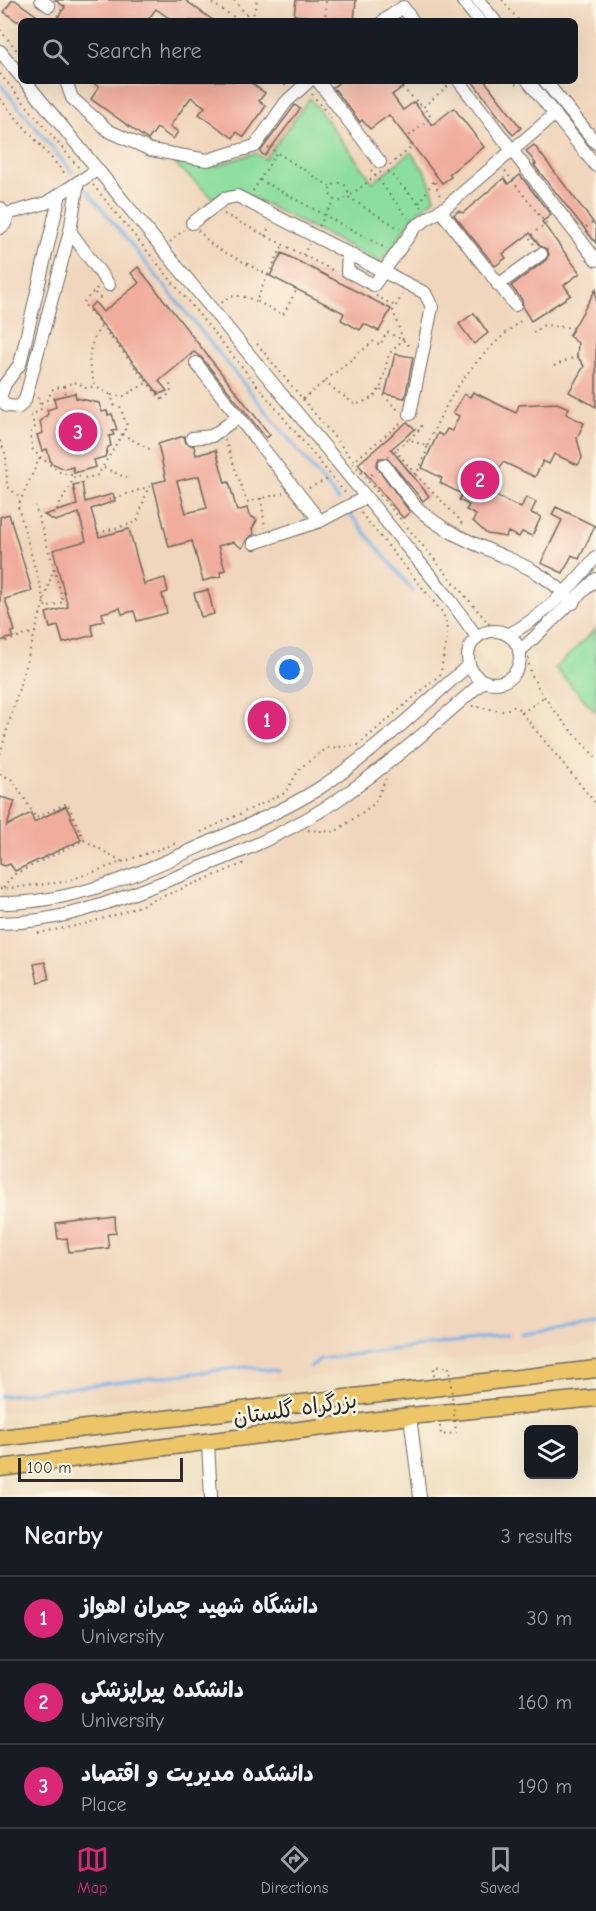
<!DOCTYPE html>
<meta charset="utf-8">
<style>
body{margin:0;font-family:"Comic Neue","Playpen Sans Arabic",sans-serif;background:#242831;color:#f1f3f6}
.controls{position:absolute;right:18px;bottom:18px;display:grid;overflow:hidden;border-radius:9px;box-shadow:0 6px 24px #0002}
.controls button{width:54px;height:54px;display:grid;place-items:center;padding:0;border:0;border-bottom:2px solid #363941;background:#171b24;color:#f1f3f6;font:30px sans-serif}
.scale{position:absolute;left:18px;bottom:15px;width:165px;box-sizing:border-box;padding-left:6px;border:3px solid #2b2b2b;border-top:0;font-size:16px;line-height:21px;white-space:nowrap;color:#2b2b2b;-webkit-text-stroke:4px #fcf5e5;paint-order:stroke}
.you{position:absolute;left:290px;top:670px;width:21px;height:21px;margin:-15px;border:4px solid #fff;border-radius:50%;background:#1a73e8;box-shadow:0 0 0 9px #1a73e833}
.badge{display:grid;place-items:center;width:39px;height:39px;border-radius:50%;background:#db2777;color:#fff;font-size:20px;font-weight:700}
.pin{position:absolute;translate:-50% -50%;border:3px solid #fff;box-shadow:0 2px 6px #0006}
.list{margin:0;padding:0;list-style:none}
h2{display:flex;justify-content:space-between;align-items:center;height:78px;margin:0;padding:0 24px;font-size:26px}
h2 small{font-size:20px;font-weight:400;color:#9ea1a6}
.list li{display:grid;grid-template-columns:39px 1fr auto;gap:18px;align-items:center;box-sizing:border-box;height:84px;padding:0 24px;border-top:2px solid #363941}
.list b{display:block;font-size:22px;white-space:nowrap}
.list p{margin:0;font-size:20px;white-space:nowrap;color:#9ea1a6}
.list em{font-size:20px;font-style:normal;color:#9ea1a6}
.icon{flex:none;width:33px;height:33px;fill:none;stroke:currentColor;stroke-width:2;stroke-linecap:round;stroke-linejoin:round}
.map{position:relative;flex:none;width:596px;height:1497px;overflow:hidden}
.search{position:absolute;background:#171b24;box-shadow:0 6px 24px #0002;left:18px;right:18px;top:18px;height:66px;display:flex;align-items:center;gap:15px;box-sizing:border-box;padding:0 21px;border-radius:9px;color:#9ea1a6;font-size:22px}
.sheet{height:330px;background:#171b24}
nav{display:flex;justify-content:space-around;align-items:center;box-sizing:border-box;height:84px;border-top:2px solid #363941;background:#171b24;font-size:16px;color:#9ea1a6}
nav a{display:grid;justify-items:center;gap:3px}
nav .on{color:#db2777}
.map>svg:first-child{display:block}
</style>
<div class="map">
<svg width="596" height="1497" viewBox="0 0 596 1497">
<rect width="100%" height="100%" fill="#fcf5e5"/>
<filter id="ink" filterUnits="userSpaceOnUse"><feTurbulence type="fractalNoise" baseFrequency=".0167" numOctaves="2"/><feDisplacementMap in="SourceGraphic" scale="12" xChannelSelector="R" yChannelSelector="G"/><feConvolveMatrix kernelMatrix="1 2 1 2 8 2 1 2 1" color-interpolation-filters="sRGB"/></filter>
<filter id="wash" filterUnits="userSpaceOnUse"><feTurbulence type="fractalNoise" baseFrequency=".008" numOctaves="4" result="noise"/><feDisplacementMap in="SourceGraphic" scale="24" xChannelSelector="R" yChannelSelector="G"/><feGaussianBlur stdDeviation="1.35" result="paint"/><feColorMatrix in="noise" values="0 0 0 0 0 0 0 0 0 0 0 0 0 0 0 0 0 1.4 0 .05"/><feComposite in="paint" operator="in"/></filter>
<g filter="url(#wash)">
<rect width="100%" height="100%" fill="#f0e0c1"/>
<g fill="#f0d6bc">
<path d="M0 0H596V759L535 680 534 657 509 625 491 626 159 229 40 81H575V21H21V58L0 32Z"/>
<path d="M0 63 596 797V1343L0 1413Z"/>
</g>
<g fill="#8cde9f" stroke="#5c8465" stroke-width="1.5">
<path d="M310 98 373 182 411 152 426 173 435 198 413 217 381 263 238 190 223 192 213 198 174 163 216 166 255 153 265 159Z"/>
<path d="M596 629V712L555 668Z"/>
</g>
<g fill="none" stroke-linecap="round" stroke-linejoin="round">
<g stroke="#73b2e6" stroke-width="3">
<path d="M0 84 72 172"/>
<path d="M86 189 338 500"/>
<path d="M349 513 414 592"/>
<path d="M521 1334 596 1325"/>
<path d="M310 1367 320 1359 508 1335"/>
<path d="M0 1396 245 1367 277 1371"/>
</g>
</g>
<g id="blocks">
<g fill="#f0ac9c" fill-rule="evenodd">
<path d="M12 0H15L44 21H17L4 12Z"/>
<path d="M55 0H185L214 21H173L156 9 147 21H55L65 7Z"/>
<path d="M296 0H356L354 21 294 15Z"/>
<path d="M90 81H248L265 93 259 101 266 106 244 137 237 132 233 138 199 114 205 107 191 97 170 126 178 132 173 139 157 128 148 140 91 99 99 87Z"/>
<path d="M341 81H411L392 95 403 110 414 102 432 125 454 108 484 147 449 174 451 177 442 183 389 115 370 129 362 120 360 122 333 87Z"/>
<path d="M472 81H485L521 128 513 135Z"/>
<path d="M295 105 300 109 265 156 260 152Z"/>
<path d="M534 145 596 226V243L534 165 536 164 526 151Z"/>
<path d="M520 175 551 215 542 222 580 273 564 285 571 295 531 321 523 308 522 300 511 286 546 260 549 254 547 249 540 246 530 233 503 254 506 258 495 266 454 215 458 211 463 213 504 178 508 184Z"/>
<path d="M282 253 391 309 379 331 364 324 360 330 341 320 344 313 270 276Z"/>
<path d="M138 267 270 435 266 438 202 358 194 352 159 381 167 391 159 394 89 308 95 302 103 312 139 283 131 273Z"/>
<path d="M596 289V407L569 392 584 366 577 356 578 343 569 336Z"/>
<path d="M474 313 488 333 474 344 459 324Z"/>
<path d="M395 354 413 357 405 398 385 394Z"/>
<path d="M473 392 516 413 519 405 557 403 569 408 566 414 584 423 577 438 582 458 578 465 554 454 549 464 543 461 535 477 503 462 488 492 521 508 526 497 536 502 531 513 541 517 532 536 522 532 519 537 508 532 506 537 487 534 473 521 476 515 466 510 469 505 459 500 462 494 440 483 442 478 422 468 438 433 443 436 447 429 452 431 459 416 453 413 464 394 470 397Z"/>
<path d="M75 393 76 398 99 403 102 412 107 411 108 415 112 414 117 430 112 431 114 435 109 436 111 446 108 447 105 457 94 460 96 467 74 473 73 467 65 469 51 463 47 449 42 451 37 435 43 433 40 422 48 414 47 410 56 407 54 398Z"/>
<path d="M407 422 415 429 391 449 429 496 423 501 387 458H379L376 466 410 512 403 518 358 464Z"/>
<path d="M184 436 186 443 194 446 196 455 216 450 225 483 229 482 237 511 247 508 249 515 257 520 252 529 254 534 248 538 242 548 233 542 218 546 225 570 220 572 221 576 203 581 192 541 169 547 153 483 166 480 158 444ZM199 476 207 508 186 513 177 481Z"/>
<path d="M82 483 85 502 113 494 115 501 91 509 99 537 129 529 144 584 165 578 168 592 162 594 167 613 137 621 134 611 122 614 120 608 102 613 104 621 91 624 94 635 63 643 58 626 50 628 46 613 68 607 53 550 86 541 79 513 55 521 44 515 77 505 73 485Z"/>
<path d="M556 507 595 526 579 559 572 555 563 573 541 563 562 520 552 515Z"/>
<path d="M9 514 32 591 5 599 15 631 12 632 13 637 0 641V517Z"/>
<path d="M208 590 214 614 201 617 194 593Z"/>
<path d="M0 797 15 801 7 826 31 813 34 822 66 806 81 840 15 871 10 864 5 866 0 864Z"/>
<path d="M45 962 49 979 38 982 34 964Z"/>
<path d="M115 1217 116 1233 107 1234 109 1248 69 1252 67 1238 58 1239 56 1224Z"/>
</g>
</g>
</g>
<g filter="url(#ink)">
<use href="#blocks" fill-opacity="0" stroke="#706a60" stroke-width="1.5"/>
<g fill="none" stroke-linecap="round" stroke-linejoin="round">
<defs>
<g id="minor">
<path d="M41 0 49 6"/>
<path d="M462 0 479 21"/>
<path d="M478 0 495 21"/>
<path d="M383 21 403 7 413 21"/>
<path d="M0 51 21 77"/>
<path d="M25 81 448 597 477 637"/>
<path d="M66 81 72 98 109 131 151 150 207 160 255 146 286 102 309 81"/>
<path d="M318 81 380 162"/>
<path d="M459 81 596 260"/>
<path d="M528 81 596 166"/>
<path d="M545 81 596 143"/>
<path d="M0 208 7 217 5 224 0 228"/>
<path d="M440 210 515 305"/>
<path d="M7 214 46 203 97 170"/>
<path d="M192 223 224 199 237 196 425 293 432 307 410 414"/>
<path d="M70 231 109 285"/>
<path d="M348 253 347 271 374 285 415 227 447 206 555 114"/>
<path d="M498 285 541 254"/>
<path d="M196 363 320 521 366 497"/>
<path d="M0 397 5 384 20 364 60 194"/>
<path d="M0 398 7 406 19 407 25 400 70 231 78 182"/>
<path d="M192 438 212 436 238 417"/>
<path d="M384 465C396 479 407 499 421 511 466 552 534 555 573 603"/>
<path d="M254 543 320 521"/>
<circle cx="494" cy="657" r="26"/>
<path d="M508 635C542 617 572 587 596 557"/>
<path d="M519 652 596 579"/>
<path d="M0 903C75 904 145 871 212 841 248 825 285 810 318 789 373 754 420 707 469 665"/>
<path d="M0 923C56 923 107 904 158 884 222 860 290 834 346 794 395 760 439 720 484 681"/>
<path d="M410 1416 420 1497"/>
<path d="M208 1444 211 1497"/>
</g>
<g id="highway">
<path d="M0 1438 596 1369"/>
<path d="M0 1468 410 1416 596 1398"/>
</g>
</defs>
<use href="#minor" stroke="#706a60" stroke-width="14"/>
<use href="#highway" stroke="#706a60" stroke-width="19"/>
<g stroke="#706a60" stroke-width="2" stroke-dasharray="1.5 4.5" stroke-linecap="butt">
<path d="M207 0 240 21"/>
<path d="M234 0 252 21"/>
<path d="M502 0 519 21"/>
<path d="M252 20 257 0"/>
<path d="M54 21 68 0"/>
<path d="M325 21 326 0"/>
<path d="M0 30 21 55"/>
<path d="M0 74 80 169"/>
<path d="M280 81 286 86"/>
<path d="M510 81 517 85"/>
<path d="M249 82 250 81"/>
<path d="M402 88 423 107"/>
<path d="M312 94 333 121"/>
<path d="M0 99 67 176"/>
<path d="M268 147 331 187"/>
<path d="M390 165 412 147 407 138 431 117 423 107 449 85"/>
<path d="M371 170 408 218"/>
<path d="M388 171 423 208"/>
<path d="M505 171 546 224"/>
<path d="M381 172 348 197 400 229"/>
<path d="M260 180 387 249"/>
<circle cx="339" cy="192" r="9"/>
<path d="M93 185 346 494"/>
<path d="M253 191 277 152"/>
<path d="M419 203 434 180 440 196"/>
<path d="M224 214 336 272"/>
<path d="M319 226 334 200"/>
<path d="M586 227 596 220"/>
<path d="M198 230 213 246 268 275 283 245"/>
<path d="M265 236 270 225"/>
<path d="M170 242 184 230"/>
<path d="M534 244 529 237 550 220"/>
<path d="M303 255 309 244"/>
<path d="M268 275 256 301 283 315 297 289"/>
<path d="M97 288 83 303 164 403"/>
<path d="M95 293 103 301"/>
<path d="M376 296 395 306"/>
<path d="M222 303C230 293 243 295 256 301"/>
<path d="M101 327C87 347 86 364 96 387L111 395"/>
<path d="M533 333 544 325 574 328"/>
<path d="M257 344 354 461 403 421"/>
<path d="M554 366 577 356"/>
<path d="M324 382 356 405 374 397 380 388 385 397 399 411"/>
<path d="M64 386 66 395"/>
<path d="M381 387 389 354 403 340 412 348"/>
<path d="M38 397 41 409 31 416 35 427 30 433 33 450 40 457 18 506 46 608 63 602 54 567"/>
<path d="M162 399 171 393 170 383"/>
<path d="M303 399 374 341 380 345 387 332 403 340 393 311 402 295"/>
<path d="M41 403 47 400 53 389 77 382 86 388 96 387"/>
<path d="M122 434 151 450"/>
<path d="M409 439 422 427 418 422"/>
<path d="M225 440 247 502 283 493"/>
<path d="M0 441 6 455 7 486 21 499"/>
<path d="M427 447V451L416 475 461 521 462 526"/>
<path d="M395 450 416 475"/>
<path d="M388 456 409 439 427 447C449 391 476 356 523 319"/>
<path d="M40 457 61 473 75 476"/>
<path d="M353 463 495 631"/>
<path d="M104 468 127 478"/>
<path d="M367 479 376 471"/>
<path d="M309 488 330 478"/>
<path d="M261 498 265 528"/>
<path d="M109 500 154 485"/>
<path d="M361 513 443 613C452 636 443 649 441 673"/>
<path d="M54 515 75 476 87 478 98 475 127 426 120 407 114 405 111 395 124 396 148 382"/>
<path d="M98 533 137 522 148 488"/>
<path d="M0 643 35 632"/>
<path d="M529 658C525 685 578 737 596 758"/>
<path d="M472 706 502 711 516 706 596 804"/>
<path d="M522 713 545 696"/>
<path d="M0 754 54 567 35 506"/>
<path d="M0 774 13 780 36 818 67 803 84 840 13 875 3 889"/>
<path d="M308 830 335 832 374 804 386 779"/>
<path d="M201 832 285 793 300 768 327 748 358 745 442 673"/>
<path d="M84 840 123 862"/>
<path d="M0 889 64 882 177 843"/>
<path d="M38 933 81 925 122 913 245 863"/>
<path d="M434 1376V1367H449"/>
<path d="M440 1426 441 1435 456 1433"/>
</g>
<use href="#minor" stroke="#fff" stroke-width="12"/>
<use href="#highway" stroke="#edc569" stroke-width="16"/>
<path stroke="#706a60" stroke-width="2" stroke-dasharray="1.5 4.5" stroke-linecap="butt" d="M449 1367 456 1433"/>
</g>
</g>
<g text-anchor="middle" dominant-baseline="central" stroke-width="5" stroke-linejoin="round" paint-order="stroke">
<g font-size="22" fill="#2b2b2b" stroke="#fcf5e5">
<text transform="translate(295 1409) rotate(-8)">بزرگراه گلستان</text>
</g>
</g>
</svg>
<div class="controls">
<button><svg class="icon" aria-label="layers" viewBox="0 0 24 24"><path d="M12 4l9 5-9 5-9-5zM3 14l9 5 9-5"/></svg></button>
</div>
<div class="scale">100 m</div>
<div class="you"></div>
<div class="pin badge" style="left:267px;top:720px">1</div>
<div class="pin badge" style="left:480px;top:480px">2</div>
<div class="pin badge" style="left:78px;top:432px">3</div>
<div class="search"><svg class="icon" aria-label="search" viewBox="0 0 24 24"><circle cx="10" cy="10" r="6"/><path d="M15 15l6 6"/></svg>Search here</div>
</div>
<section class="sheet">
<h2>Nearby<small>3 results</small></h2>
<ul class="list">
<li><span class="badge">1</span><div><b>دانشگاه شهید چمران اهواز</b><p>University</p></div><em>30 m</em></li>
<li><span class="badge">2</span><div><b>دانشکده پیراپزشکی</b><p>University</p></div><em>160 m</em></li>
<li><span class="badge">3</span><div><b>دانشکده مدیریت و اقتصاد</b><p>Place</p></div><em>190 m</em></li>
</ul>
</section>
<nav>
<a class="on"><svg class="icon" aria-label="map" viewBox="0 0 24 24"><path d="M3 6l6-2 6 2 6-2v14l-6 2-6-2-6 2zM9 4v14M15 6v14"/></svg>Map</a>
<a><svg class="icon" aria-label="directions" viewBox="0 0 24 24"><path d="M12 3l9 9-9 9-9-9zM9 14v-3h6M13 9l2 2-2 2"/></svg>Directions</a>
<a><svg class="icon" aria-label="saved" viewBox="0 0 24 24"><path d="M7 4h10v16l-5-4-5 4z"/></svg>Saved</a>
</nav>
